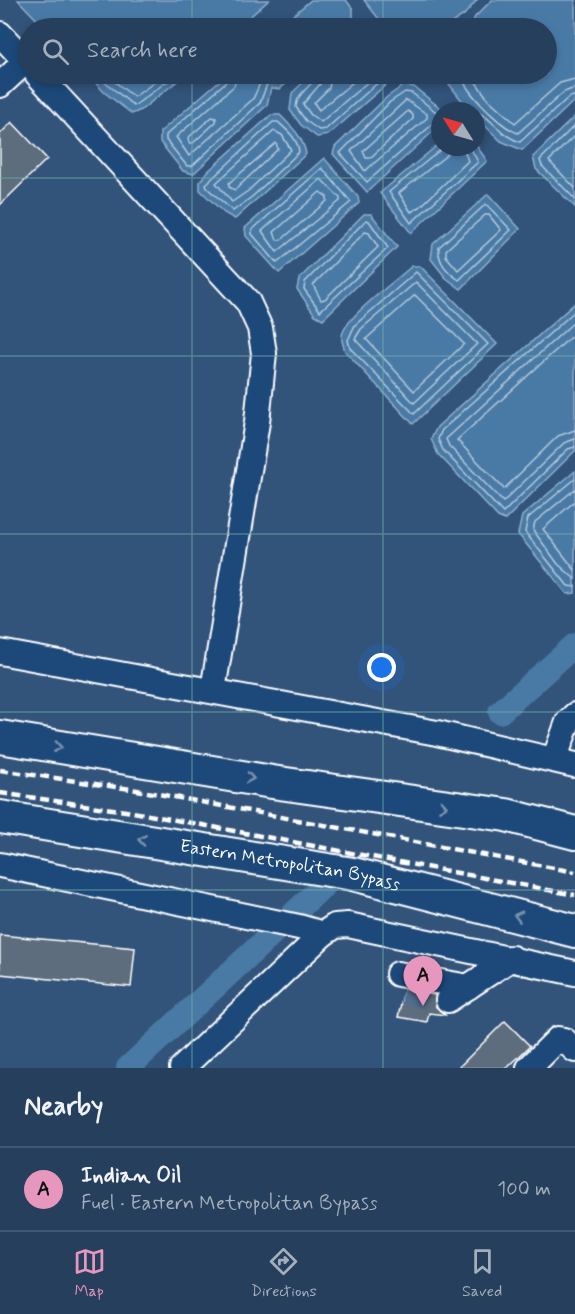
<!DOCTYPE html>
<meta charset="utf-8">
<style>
body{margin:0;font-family:Mynerve,sans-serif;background:#2e4662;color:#f1f3f6}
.compass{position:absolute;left:431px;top:102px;width:54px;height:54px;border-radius:50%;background:#263f5c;box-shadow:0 3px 9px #0003;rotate:307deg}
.you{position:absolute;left:382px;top:668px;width:21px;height:21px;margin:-15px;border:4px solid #fff;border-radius:50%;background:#1a73e8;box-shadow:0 0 0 9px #1a73e833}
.badge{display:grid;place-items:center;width:39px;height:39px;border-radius:50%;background:#e797bd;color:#111;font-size:20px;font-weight:700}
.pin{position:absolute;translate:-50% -50px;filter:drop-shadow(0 2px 3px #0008)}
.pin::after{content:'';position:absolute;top:32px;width:21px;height:18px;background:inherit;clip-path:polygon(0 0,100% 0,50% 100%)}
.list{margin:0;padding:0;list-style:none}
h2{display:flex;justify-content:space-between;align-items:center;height:78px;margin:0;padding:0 24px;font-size:26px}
h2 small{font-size:20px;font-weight:400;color:#a4afbb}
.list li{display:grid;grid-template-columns:39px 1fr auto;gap:18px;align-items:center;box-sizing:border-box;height:84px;padding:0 24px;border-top:2px solid #425872}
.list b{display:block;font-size:22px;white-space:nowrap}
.list p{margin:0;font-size:20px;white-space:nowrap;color:#a4afbb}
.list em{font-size:20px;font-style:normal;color:#a4afbb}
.icon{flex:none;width:33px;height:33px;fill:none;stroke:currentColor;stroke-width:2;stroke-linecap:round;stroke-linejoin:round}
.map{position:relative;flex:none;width:575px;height:1068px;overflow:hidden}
.search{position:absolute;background:#263f5c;box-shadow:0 3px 9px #0003;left:18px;right:18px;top:18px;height:66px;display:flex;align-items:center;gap:15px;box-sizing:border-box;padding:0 21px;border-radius:33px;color:#a4afbb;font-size:22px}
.sheet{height:162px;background:#263f5c}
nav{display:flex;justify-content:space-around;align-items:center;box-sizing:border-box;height:84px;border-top:2px solid #425872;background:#263f5c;font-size:16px;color:#a4afbb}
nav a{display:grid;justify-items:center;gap:3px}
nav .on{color:#e797bd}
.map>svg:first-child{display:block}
</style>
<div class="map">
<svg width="575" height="1068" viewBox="0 0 575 1068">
<rect width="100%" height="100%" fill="#32547b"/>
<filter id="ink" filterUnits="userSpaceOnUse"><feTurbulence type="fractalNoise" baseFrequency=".0167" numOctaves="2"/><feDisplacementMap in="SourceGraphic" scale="12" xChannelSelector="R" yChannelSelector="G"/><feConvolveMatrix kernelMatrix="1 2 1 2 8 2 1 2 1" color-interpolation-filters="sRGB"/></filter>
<g filter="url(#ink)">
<g fill="#497aa6" stroke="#92afca" stroke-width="1.5">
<path d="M18 0H269L237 28H45Z"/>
<path d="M311 0H346L353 9V23L347 28H278Z"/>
<path d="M364 0H477L464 15 444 28H394L382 23Z"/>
<path d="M492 0H575V100L522 150 501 141 476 117V111H470L446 80 447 74H546V28H470L475 17Z"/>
<path d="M87 74H186L141 110 132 114 104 92Z"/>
<path d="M227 74H297L280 89 271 88 267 105 193 174 183 171 160 142V132Z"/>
<path d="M312 74H391L390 81 328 135 317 137 301 125 290 110 292 93Z"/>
<path d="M404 85 414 87 444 111H440V125L367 192 333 154 335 147 387 97Z"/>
<path d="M271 115H280C292 127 303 137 306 154L235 219 224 213 200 190V182L205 174Z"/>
<path d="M575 116V207L536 169 533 157Z"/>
<path d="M440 143V147L476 145 487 161 411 233 380 193Z"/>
<path d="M324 158 358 197 359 203 279 273 246 236 245 228Z"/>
<path d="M488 194 520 229 461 289 446 278 431 259 433 244Z"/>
<path d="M364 214H371L397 247 323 319 315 315 297 289 299 279Z"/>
<path d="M412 266H420L497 344 413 424 345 351C343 344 340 339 343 332 350 314 395 281 412 266Z"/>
<path d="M575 303V451L505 520 498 517 438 454 431 439 437 427Z"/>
<path d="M575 471V593L567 594 518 534 522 516Z"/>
</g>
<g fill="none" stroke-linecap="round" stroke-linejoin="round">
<g stroke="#b6cadb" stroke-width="1.5">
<path d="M95 74 134 106 177 74"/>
<path d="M105 74 134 97 166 74"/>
<path d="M231 74 228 80 166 135V140L187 166H192L260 103 267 84 278 83 288 74"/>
<path d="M238 74 234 86 176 137 189 156 253 99 262 79 277 74"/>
<path d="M316 74C314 87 297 91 296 107L306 121 319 130 326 129 383 78 385 74"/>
<path d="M323 74 321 83 303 104 311 115 321 122 377 74"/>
<path d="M332 74 329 88 314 103 319 110 363 74"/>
<path d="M461 74C464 91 501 127 518 133L564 92 575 88"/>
<path d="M470 74 488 99 515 123 560 83 575 79"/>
<path d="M406 100 427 114V118L365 171 351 151Z"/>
<path d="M408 111 413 115V119L370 158H366L363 151Z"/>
<path d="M476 112C490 115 500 136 520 142L569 97 575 96"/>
<path d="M440 115 412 93 405 92 390 102 340 153 367 182 434 123 440 121"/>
<path d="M212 117 216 118V122L193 143H189L188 138Z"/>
<path d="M273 122H278C287 130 298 139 299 152L253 196 233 211 207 188 206 184Z"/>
<path d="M575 125 540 160 542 166 575 199"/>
<path d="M274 131 282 135 291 150 248 191 232 202 216 183Z"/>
<path d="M575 135 549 161 575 188"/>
<path d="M276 143 278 149 235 190 229 187V183Z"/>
<path d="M444 147 389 192 411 223 478 162 470 147"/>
<path d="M453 147 448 154 399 193 411 212 420 207 468 161 463 147"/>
<path d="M322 168 351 202 277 263 252 234V230Z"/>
<path d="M321 179 340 198V201L277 252 262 231Z"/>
<path d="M320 192 327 197V201L281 240H277L274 232Z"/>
<path d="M486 204 511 230 459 280C447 272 437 262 439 247Z"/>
<path d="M485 215H489L501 230 458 270 446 256V250Z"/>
<path d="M366 220 369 221 388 248 320 311 304 289 305 282Z"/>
<path d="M365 232 369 233 378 247 325 299 321 300 313 285Z"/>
<path d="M416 272 488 344 414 414 350 348 348 340 355 325Z"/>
<path d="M416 282 477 344 414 403 355 339 361 329Z"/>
<path d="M415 295 464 344 414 391 366 339Z"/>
<path d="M575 311 442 430 438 439 443 450 503 513 568 449 575 447"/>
<path d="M575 321 446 439 449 446 503 502 564 443 575 439"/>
<path d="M575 333 457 440 504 489 558 436 575 430"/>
<path d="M575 479 528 518 525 532 568 586 575 587"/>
<path d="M575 489 535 522 533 530 558 564 575 579"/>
<path d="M575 501 543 529 575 570"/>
</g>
<g stroke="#497aa6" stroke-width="24">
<path d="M500 712 575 645"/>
<path d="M128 1068 335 875"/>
</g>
</g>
<g fill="#5d6d7d" stroke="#fff" stroke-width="1.5">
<path d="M12 122 47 159 0 205V134Z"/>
<path d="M0 935 135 948 131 987 0 974Z"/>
<path d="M404 990 435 995 436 1007 445 1015 429 1013 427 1022 398 1017Z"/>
<path d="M505 1021 530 1046 507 1068H458Z"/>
</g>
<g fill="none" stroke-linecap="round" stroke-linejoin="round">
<path stroke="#516e8f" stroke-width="24" stroke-dasharray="24 12" stroke-linecap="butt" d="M403 992 448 1000"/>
<defs>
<g id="minor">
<path d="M0 34 28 64"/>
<path d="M37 74 248 302 260 328 264 353 257 422 213 690"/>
<path d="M0 85 26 61"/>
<path d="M0 652 437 733 575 765"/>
<path d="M554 760 568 722 575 715"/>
<path d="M0 865 299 927 323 934"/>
<path d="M398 974 468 987"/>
<path d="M448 1000 512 958"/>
<path d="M182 1068 323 934 335 926 348 925 575 973"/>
<path d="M529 1068 558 1039 564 1040 575 1050"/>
</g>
<g id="major">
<path d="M0 737 272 782 506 815 575 833"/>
<path id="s1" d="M0 817 353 874 575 931"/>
</g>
</defs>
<use href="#minor" stroke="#fff" stroke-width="28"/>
<use href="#major" stroke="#fff" stroke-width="36"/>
<use href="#minor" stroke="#1f4a7a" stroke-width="24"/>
<use href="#major" stroke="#1f4a7a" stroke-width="32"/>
<g stroke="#fff" stroke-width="4.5" stroke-dasharray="9 4.5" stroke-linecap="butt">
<path d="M0 770 137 790 575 872"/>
<path d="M0 793 133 812 575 895"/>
</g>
</g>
<defs><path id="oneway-chevron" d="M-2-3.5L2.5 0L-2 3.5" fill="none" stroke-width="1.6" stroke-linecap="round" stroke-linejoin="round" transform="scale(1.5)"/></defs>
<g stroke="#7992af">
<use href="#oneway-chevron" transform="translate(58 747) rotate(9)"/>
<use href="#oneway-chevron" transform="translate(250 778) rotate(9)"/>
<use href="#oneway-chevron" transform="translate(443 806) rotate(8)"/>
<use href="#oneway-chevron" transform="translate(142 840) rotate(-171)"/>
<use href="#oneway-chevron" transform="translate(518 916) rotate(-166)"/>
</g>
</g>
<path fill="none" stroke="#6fada8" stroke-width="1.5" stroke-opacity="0.55" d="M192 0V28M383 0V28M192 74V1068M383 74V1068M0 178H575M0 356H575M0 534H575M0 712H575M0 890H575"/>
<g text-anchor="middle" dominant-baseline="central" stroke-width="5" stroke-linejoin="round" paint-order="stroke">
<g font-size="18" fill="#fff" stroke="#1f4a7a">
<text stroke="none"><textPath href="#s1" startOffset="294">Eastern Metropolitan Bypass</textPath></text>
</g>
</g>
</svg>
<svg class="compass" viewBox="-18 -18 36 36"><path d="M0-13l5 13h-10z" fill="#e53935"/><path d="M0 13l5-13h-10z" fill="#a4afbb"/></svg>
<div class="you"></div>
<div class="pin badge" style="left:423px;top:1006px">A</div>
<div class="search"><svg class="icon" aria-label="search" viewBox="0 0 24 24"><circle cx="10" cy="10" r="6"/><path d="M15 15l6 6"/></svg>Search here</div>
</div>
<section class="sheet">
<h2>Nearby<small></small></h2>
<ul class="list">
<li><span class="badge">A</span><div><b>Indian Oil</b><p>Fuel · Eastern Metropolitan Bypass</p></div><em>100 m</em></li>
</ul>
</section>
<nav>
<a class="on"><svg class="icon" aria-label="map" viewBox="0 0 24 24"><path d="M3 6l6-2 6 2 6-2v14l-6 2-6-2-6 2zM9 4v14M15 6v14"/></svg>Map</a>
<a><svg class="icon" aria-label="directions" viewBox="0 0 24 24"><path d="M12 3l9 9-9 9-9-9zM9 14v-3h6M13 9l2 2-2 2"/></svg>Directions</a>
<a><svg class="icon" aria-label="saved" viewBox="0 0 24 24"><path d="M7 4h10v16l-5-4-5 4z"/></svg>Saved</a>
</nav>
